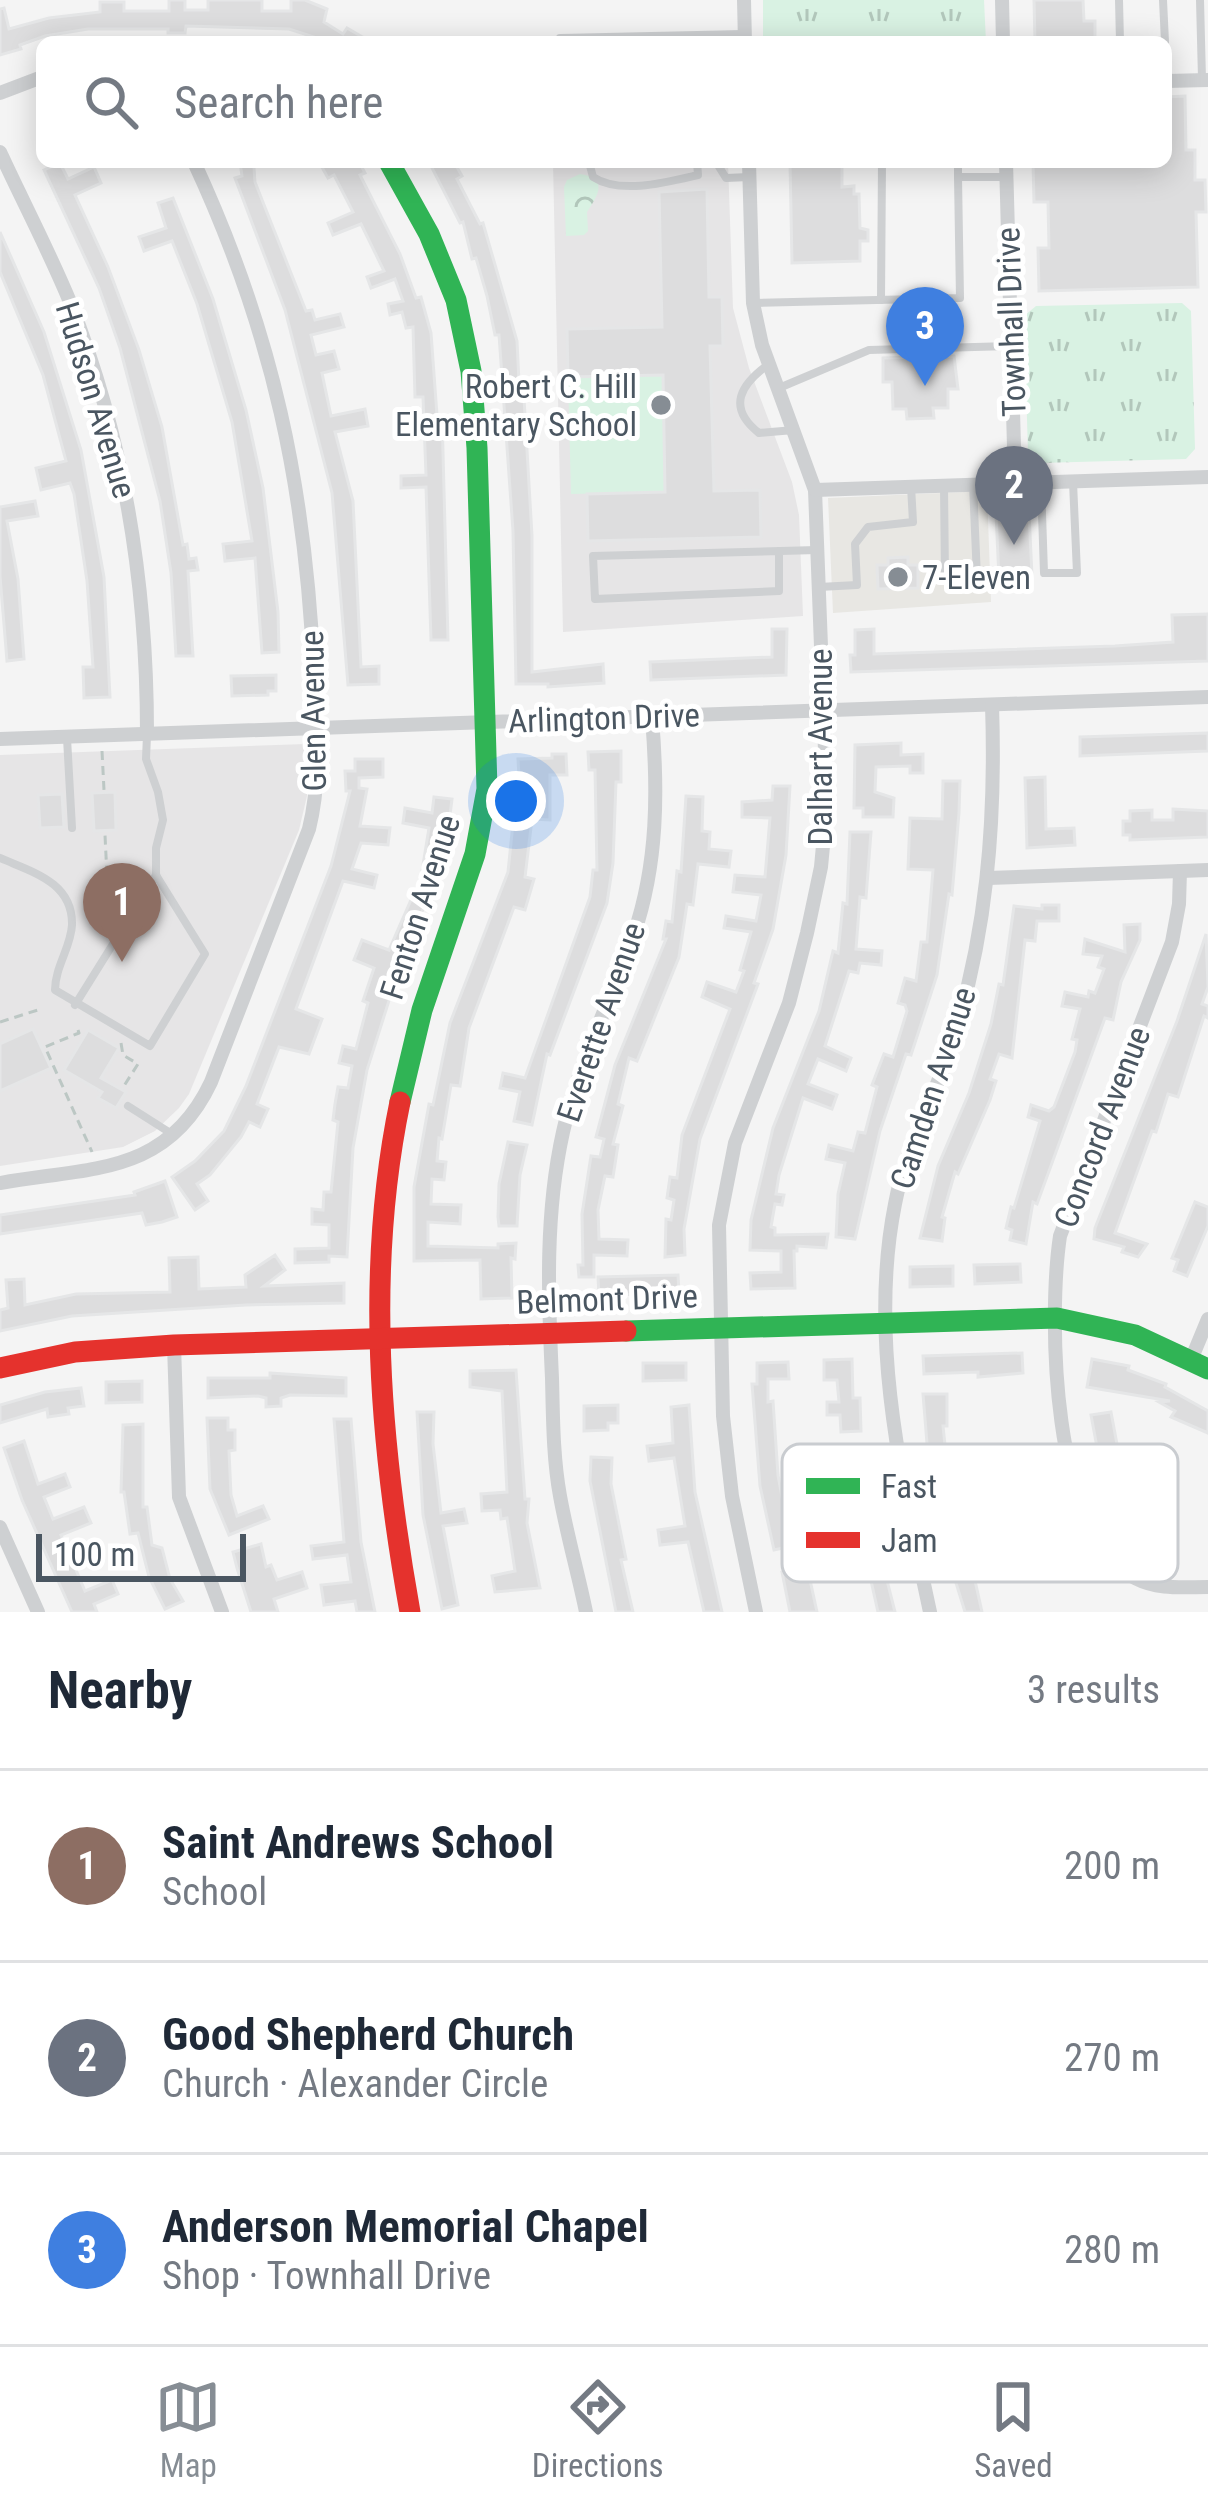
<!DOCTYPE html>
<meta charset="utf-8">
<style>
body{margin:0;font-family:"Roboto Condensed",sans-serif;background:#f2f2f3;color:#1f2937}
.scale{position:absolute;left:36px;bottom:30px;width:210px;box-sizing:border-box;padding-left:12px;border:6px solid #4a5661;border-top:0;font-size:33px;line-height:42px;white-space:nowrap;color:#4a5661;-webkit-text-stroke:9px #fff;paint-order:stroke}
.you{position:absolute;left:516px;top:801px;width:42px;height:42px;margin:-30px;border:9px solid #fff;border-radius:50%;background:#1a73e8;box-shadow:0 0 0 18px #1a73e833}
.badge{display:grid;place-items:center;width:78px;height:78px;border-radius:50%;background:#868d94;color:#fff;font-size:39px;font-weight:700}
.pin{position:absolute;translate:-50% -99px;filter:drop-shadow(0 3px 6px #0008)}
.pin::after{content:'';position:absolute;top:63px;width:42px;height:36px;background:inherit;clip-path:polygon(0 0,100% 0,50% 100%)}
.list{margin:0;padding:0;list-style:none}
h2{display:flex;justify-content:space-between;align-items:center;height:156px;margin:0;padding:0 48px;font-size:51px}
h2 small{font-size:39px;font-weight:400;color:#747a83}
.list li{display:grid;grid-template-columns:78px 1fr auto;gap:36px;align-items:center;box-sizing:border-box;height:192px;padding:0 48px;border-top:3px solid #e0e1e3}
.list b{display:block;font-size:45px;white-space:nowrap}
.list p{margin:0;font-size:39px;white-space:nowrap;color:#747a83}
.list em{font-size:39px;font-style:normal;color:#747a83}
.icon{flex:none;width:66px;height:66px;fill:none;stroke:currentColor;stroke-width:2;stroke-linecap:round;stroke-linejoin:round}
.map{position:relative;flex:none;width:1208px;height:1612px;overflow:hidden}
.search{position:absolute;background:#fff;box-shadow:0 6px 30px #0003;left:36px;right:36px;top:36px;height:132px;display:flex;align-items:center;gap:30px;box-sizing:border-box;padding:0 42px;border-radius:18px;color:#747a83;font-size:45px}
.sheet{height:732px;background:#fff}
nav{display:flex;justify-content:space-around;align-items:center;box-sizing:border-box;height:168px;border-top:3px solid #e0e1e3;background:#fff;font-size:33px;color:#747a83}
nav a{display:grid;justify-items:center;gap:6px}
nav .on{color:#868d94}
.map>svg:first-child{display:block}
</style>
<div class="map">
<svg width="1208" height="1612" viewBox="0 0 1208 1612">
<defs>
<pattern id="grass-tufts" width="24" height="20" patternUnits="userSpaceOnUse" patternTransform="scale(3)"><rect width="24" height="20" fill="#d9f2e3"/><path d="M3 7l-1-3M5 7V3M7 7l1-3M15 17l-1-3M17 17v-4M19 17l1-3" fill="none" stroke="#b2c7bb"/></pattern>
<pattern id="park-crowns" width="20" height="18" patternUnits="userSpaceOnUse" patternTransform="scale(3)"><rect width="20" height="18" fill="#d9f2e3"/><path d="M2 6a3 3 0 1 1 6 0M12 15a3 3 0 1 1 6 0" fill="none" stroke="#b2c7bb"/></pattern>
</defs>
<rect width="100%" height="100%" fill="#f4f4f4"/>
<path fill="#e8e7e3" d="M987 491 991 602 833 613 828 498Z"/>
<g fill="#e6e5e6">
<path d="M553 162H728L733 308 749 368 792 482 799 515 803 616 563 632Z"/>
<path d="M306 744 307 796 299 830 189 1094 179 1108 155 1131 123 1147 0 1166V755Z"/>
</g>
<g fill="url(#grass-tufts)">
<path d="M763 0H984L986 42H763Z"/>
<path d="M1182 303 1191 311 1195 449 1186 459 1040 463 1028 454 1024 316 1036 306Z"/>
</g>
<path fill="url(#park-crowns)" d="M580 174C610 178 597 197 587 212L588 231 584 235 566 236 564 187 567 180Z"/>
<path fill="#d9f2e3" d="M663 375 665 492 571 494 568 377Z"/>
<g fill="#ddddde" stroke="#e5e6e7" stroke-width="3">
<path d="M169 0H185V10H208V0H262V11H291V0H305L327 9 324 22 343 34 347 28 371 42H329L289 29 186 26 185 33H168V29H88L45 36 20 45 21 49 0 55V9L4 8 9 29 49 18 100 12V2H124V11H169Z"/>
<path d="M1034 0H1083L1084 21H1095V42H1035Z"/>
<path d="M1185 96 1186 150H1195V180H1205L1206 212H1196L1198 287 1039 291 1038 248H1049L1048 202H1034L1033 162H1166V97Z"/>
<path d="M240 162H250L254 168 255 182 306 311 312 310 315 320 340 314 344 327 311 335 316 355 334 351 339 369 322 373 331 416 365 409 368 426 335 432 353 501 361 667 379 666V684L348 685 332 493 285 310 235 178 242 176Z"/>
<path d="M319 162H359L365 173 360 175 400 254 416 298 421 297 431 333 437 415H442L448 640H431L426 487 401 488V476L426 475 423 397H415L413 327 406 328 402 312 390 315 388 304 403 301 395 279 371 288 367 277 384 271 361 224 333 235 328 223 353 212 334 175 328 178Z"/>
<path d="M429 162H454L462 176 457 179 480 224 483 223 517 341 519 382 523 381 532 536V672L603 664 604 683 548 687V684H516L513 531 499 335H495L487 296 476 258 472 259 463 222 460 223Z"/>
<path d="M790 162H842V187L854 186V194H859L860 228 868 230V241H860V261L792 263Z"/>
<path d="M60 163 68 179 94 167 101 183 75 195 108 267 139 350 162 427 183 545 187 544 189 559 196 558 198 570 188 571 193 656H176L171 573 160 501 120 348 99 288 44 170Z"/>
<path d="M707 189 709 297H722L723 346H710L714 491 760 490 761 537 588 541 587 494 665 492 663 375 568 377 567 329 662 327 659 192Z"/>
<path d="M173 198 213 299 246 410 263 488 278 612 279 652 262 653 255 558 225 561 223 544 252 541 232 422 197 304 172 241 144 251 139 237 166 228 158 203Z"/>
<path d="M0 232 44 332 81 450 104 577 110 697 84 698 83 667H93L87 581 74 494 70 483 41 490 36 468 66 461 43 375 0 272Z"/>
<path d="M954 356 958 389H948V408H933L934 418 907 419 906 409H893L892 382H883V358Z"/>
<path d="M35 501 38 516 7 521 18 579 24 659 7 661 0 576V507Z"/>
<path d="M1029 512 1032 576 999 578 996 514Z"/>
<path d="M908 557V565H918V588L878 589 877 565H888V558Z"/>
<path d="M1208 614V661L851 672 850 655H855V630L874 629V654L1115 646 1173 642 1172 615Z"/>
<path d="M772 629H787L786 675 651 680 650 662 772 657Z"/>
<path d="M276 675V691H268V695L232 696 231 676Z"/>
<path d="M1208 733V751L1080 756V737Z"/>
<path d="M901 743V755L923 754V773H910V766L876 767 875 792 894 798 893 817H863V808H854L855 745Z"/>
<path d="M621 751V782H616L613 863 607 903 550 1055 547 1054 532 1125 514 1121 520 1092 500 1088 503 1073 525 1078 590 897 593 870H597L595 770H589L588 752Z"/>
<path d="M552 754H566L567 775H550V820L532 819 525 877 534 879 525 910 514 907 469 1028 460 1086 451 1085 442 1139 439 1138 437 1161 446 1162 444 1180 432 1179 431 1204 461 1205 460 1224 428 1222V1246L498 1248V1244L516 1243 515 1259 511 1258 512 1298 481 1299 480 1260 414 1261V1187L429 1104 433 1105 450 1023 508 872 516 794H520L518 759 552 758Z"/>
<path d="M355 759H383V777L359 778V788L367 789 360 826 390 828 388 845 361 843 352 869 377 875 374 888 343 881 296 1009 322 1019 309 1054 279 1047 257 1104 268 1109 260 1127 249 1122 241 1137 210 1175 197 1184 208 1201 195 1210 172 1177 195 1161 224 1131 246 1086 331 866 350 791H346L345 771H355Z"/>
<path d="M1045 777 1046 829 1074 828 1075 845 1027 848 1025 778Z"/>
<path d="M943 781H960L959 813 952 895 949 894 937 975 911 1055 906 1054 880 1131 855 1239 836 1237 838 1194 845 1163 826 1159 829 1145 853 1151 858 1132 865 1133 877 1087 872 1085 884 1054 893 1057 907 1011 905 1005 898 1003 905 978 916 981 921 942H927L933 870 908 869 910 818 942 819Z"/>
<path d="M773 786H790L786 855 773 929 754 983 758 984 700 1139 684 1229 685 1255 665 1257 666 1219 671 1220 674 1200 667 1198 670 1177 677 1178 682 1135 730 1009 702 997 707 982 736 992 744 971 740 970 751 932 724 928 726 916 756 921 761 895 733 892 735 875 765 877 770 818 742 817V802L772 800Z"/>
<path d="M115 792 116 830 94 831 92 793Z"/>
<path d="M62 794 64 827 40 828 38 795Z"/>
<path d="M686 796 703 797 702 831 710 832 709 849 731 851 729 867 698 864 693 905 687 904 679 957 637 1061 629 1058 618 1104 623 1106 613 1144 618 1145 613 1177 605 1176 598 1210 599 1239 628 1240 627 1256 594 1255V1277H579L578 1265H583L582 1214 591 1156 600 1157 604 1139 596 1137 615 1065 666 939H663L666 921 672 922 677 871 681 872Z"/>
<path d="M434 797 452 799 449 823 439 873 405 950 367 1070 353 1148 347 1257 329 1256V1262L295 1263V1249L329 1248V1225L312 1224V1209L323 1210 324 1192H331L338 1122 333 1120 335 1104 338 1087 348 1088 352 1066 339 1063 343 1046 356 1049 368 1003 363 1001 374 968 354 960 362 940 389 950 421 877 429 828 403 823 405 808 432 813Z"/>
<path d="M1173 809 1208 811V837L1130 840V835H1123V821H1130V811L1152 810V820H1173Z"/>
<path d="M850 832H871L866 898 860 897 856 949 882 951 881 965 860 963 858 973 849 971 825 1046 851 1058 846 1071 818 1059 808 1084 837 1095 832 1109 803 1098 779 1175 776 1194 784 1195 782 1205 775 1204 771 1227 775 1228V1235L828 1234 826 1248 797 1246V1251H794L795 1288 751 1289 750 1273 781 1272V1251L750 1250 751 1220 773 1128 819 1011 833 951 838 953 843 903 847 904Z"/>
<path d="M1042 905H1059V921H1037L1035 941 1025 940 1012 1058 999 1054 990 1079 996 1081 990 1100 958 1174 955 1172 942 1217 945 1218 942 1241 920 1238 938 1166 969 1093 991 1024 999 984 1003 985 1014 906 1042 909Z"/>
<path d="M1140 924V940L1121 982 1113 1020 1105 1018 1037 1204 1033 1202 1026 1244 1010 1240 1012 1230 1006 1228 1011 1207 1014 1208 1040 1121 1028 1117 1031 1105 1049 1111 1054 1107 1075 1052 1077 1040 1072 1039 1080 1009 1062 1006 1065 992 1088 997 1089 991 1095 993 1104 969 1098 967 1102 956 1083 954 1085 939 1125 952 1124 925Z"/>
<path d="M1206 934 1208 987 1202 1004 1208 1006V1018L1204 1016 1178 1097 1168 1094 1156 1132 1152 1131 1115 1233 1147 1244 1138 1257 1122 1252 1124 1247 1094 1239 1095 1228 1177 1021Z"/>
<path d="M33 1029 51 1068 0 1091V1044Z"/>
<path d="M88 1030 119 1048 101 1078 126 1092 116 1108 98 1098 102 1092 64 1070Z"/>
<path d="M508 1142 527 1145 520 1175 517 1226H499L498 1217 499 1184Z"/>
<path d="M165 1181 177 1217 162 1222 146 1225 142 1213 0 1234V1215L135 1195 134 1192Z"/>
<path d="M1195 1202 1208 1207V1226L1187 1276 1174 1271 1178 1260 1172 1258Z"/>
<path d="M275 1255 285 1270 264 1286 344 1283V1303L246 1305 72 1316 0 1331V1310L8 1308 6 1280 24 1279 25 1305 76 1294 170 1292 169 1258 198 1257 199 1289 246 1287 245 1275Z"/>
<path d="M1020 1264 1021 1282 975 1284 974 1265Z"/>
<path d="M953 1266V1286L910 1287V1267Z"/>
<path d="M678 1275 679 1292 599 1296 598 1277Z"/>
<path d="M1022 1353 1023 1373 978 1377V1372L924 1374 923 1356Z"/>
<path d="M852 1359 853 1398H860L861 1431 841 1432 840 1415H827V1402H839L837 1380H824V1360Z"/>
<path d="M1092 1359 1129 1366 1128 1370 1166 1384 1165 1387 1208 1411V1433L1171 1417 1175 1411 1159 1402 1170 1401 1087 1387Z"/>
<path d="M788 1362 789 1379H768V1402L773 1401 778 1475 782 1497 809 1495 811 1511 785 1514 792 1546 774 1550 760 1486 752 1384H757V1363Z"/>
<path d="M643 1363H686V1380L643 1381Z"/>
<path d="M516 1370 525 1499H529L527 1523 540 1588 495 1592 492 1576 515 1571 507 1518 501 1519 500 1510 482 1511 481 1494 507 1492 502 1391 470 1387V1371Z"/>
<path d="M270 1373 346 1378V1396L290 1395 281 1398V1406L266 1407V1398L258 1396 208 1398V1378H270Z"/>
<path d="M142 1381V1402L106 1403V1382Z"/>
<path d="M81 1388 84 1406 68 1408 69 1414 48 1417 47 1409 0 1423V1405L45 1392Z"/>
<path d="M923 1394H947V1426H943L948 1474 951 1473 982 1612H965L956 1583 933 1468H929Z"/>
<path d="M618 1405V1423H608V1430L584 1431V1406Z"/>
<path d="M689 1405 695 1492 722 1612H704L688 1542 660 1545 658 1530 685 1526 674 1458 649 1461 647 1446 673 1443 671 1407Z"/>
<path d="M417 1412H434L433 1444 441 1513 464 1509 467 1523 443 1526 458 1605 442 1609 423 1515Z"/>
<path d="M1111 1412 1119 1455 1099 1458 1091 1415Z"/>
<path d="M207 1418H228V1430H235V1450L229 1451 231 1495 237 1516 263 1506 269 1519 229 1535 210 1489Z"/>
<path d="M334 1419H351L361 1542 375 1612H357L355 1601 324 1605 321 1585 351 1582 347 1555 313 1559 311 1546 344 1542Z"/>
<path d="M143 1424V1507H147L152 1545 162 1548 170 1579 183 1601 165 1609 149 1577 138 1533 130 1534 124 1492H121L123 1425Z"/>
<path d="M24 1441 38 1484 65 1474 70 1487 44 1497 53 1519 84 1507 91 1523 61 1535 85 1591 112 1580 118 1594 94 1604 97 1612H72L22 1500 4 1448Z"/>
<path d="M591 1457 612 1458 611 1484 626 1559 621 1560 633 1612H616L590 1481Z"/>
<path d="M862 1476 870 1513 895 1612H878L855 1509 848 1510 842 1480Z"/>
<path d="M261 1544 266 1567 271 1565 277 1580 302 1572 307 1588 274 1599 278 1612H251L237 1568 233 1552Z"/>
<path d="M807 1566 817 1612H790L782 1572Z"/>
</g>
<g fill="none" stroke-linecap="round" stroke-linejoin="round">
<g stroke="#bcc7c4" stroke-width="3" stroke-dasharray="9 6" stroke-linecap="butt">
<path d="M102 751 104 790"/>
<path d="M103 919 108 897 105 835"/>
<path d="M0 1022 41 1009"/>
<path d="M78 1030 79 1033 45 1047 92 1152"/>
<path d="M121 1043 123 1055 138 1064 122 1089"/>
</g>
<g stroke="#ced0d2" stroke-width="8">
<path d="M1119 0 1120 42"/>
<path d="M1163 0 1165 42"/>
<path d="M1200 0 1202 79"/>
<path d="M560 38 743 34"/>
<path d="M589 162 593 177C620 195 668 182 698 175L697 162"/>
<path d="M716 162 726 178 749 177"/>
<path d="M958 162V177H1007"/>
<path d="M881 300 882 162"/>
<path d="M755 303 960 298 958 177"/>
<path d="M769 364C741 384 726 407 759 433L794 430"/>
<path d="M779 388 869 350 1010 346"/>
<path d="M1041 483 1044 573H1077L1073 482"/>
<path d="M944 486 945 578H977L973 484"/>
<path d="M779 551V591L595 599 593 556 817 550"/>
<path d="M819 587 857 585 855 544 868 527 913 522 911 486"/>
<path d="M67 738 72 828"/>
<path d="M0 858C32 872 73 882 72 925 71 947 55 967 55 990L150 1046 205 954 156 875V848L163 820 158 792 146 759 147 735"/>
<path d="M75 1005 156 875"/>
<path d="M128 1106 172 1134"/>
</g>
<g stroke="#ced0d2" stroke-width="14">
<path d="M744 0 745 42"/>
<path d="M1002 0 1003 42"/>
<path d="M1166 81 1208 80"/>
<path d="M0 93 42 77"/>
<path d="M0 152C23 202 49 251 70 302 125 441 147 584 147 733"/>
<path d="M749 162 753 303 762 345 815 490 827 803 821 867 807 933 789 1003 735 1143 719 1225 723 1416 732 1496 756 1612"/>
<path d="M1006 162 1015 482"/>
<path d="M815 490 1208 477"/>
<path d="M0 739 1208 697"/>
<path d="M1180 871 1179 904 1172 942 1060 1236C1048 1317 1051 1537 1135 1578 1158 1590 1182 1587 1208 1587"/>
<path d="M988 878 1208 870"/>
<path d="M0 1183C89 1167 167 1176 211 1082L309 829C322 776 316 729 314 675 306 489 273 332 194 162"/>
<path d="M174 1345 179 1497 222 1612"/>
<path d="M1191 1360 1208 1319"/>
<path d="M0 1527 38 1612"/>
<path d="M586 1612C578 1573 567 1535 560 1496 553 1458 553 1417 552 1378 548 1295 545 1213 563 1132 578 1063 611 1001 634 934 658 863 658 791 652 718"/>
<path d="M930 1612C902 1480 868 1339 895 1204 905 1150 933 1101 950 1049 987 937 996 822 992 705"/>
</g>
<g stroke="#30b455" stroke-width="21">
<path d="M389 162 429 234 456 300 471 371 477 448 487 789 475 854 422 1010 400 1102"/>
<path d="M626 1331 1057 1318 1135 1335 1208 1369"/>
</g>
<g stroke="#e5322d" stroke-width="21">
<path d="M400 1102C365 1270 380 1445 410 1612"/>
<path d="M0 1368 75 1352 174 1345 626 1331"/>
</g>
</g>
<g fill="#868d94" stroke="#fff" stroke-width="4.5">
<circle cx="661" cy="405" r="12"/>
<circle cx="898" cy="577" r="12"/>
</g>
<g text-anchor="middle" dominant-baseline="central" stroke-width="10" stroke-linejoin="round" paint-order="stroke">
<g font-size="33" fill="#4a5661" stroke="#fff">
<text transform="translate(1011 322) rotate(-92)">Townhall Drive</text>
<text transform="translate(96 400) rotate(73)">Hudson Avenue</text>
<text transform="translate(313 711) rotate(-91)">Glen Avenue</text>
<text transform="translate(604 718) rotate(-2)">Arlington Drive</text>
<text transform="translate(820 747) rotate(-90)">Dalhart Avenue</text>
<text transform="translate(420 907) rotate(-72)">Fenton Avenue</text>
<text transform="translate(601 1022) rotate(-71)">Everette Avenue</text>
<text transform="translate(933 1088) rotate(-72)">Camden Avenue</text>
<text transform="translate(1102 1127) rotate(-69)">Concord Avenue</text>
<text transform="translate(607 1299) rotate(-2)">Belmont Drive</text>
</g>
<g font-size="33" fill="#4a5661" stroke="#fff" text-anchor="end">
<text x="637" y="386">Robert C. Hill<tspan x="637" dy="38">Elementary School</tspan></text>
<text x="922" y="577" text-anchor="start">7-Eleven</text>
</g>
</g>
<rect x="782" y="1444" width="396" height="138" rx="18" fill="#fff" stroke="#c9ccd0" stroke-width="3"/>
<rect x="806" y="1478" width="54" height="16" fill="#30b455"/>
<rect x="806" y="1532" width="54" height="16" fill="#e5322d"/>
<g font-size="33" fill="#4a5661">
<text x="881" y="1498">Fast</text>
<text x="881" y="1552">Jam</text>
</g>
</svg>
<div class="scale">100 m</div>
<div class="you"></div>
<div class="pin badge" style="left:122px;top:962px;background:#8d6e63">1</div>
<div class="pin badge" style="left:1014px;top:545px;background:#6b7280">2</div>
<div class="pin badge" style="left:925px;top:386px;background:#3f7fe0">3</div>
<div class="search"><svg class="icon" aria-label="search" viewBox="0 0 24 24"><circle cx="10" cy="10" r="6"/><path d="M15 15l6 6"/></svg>Search here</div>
</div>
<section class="sheet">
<h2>Nearby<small>3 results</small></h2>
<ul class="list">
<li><span class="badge" style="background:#8d6e63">1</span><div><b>Saint Andrews School</b><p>School</p></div><em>200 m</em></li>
<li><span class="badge" style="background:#6b7280">2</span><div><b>Good Shepherd Church</b><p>Church · Alexander Circle</p></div><em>270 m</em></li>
<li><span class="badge" style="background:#3f7fe0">3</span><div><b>Anderson Memorial Chapel</b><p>Shop · Townhall Drive</p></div><em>280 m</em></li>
</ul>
</section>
<nav>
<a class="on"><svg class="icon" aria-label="map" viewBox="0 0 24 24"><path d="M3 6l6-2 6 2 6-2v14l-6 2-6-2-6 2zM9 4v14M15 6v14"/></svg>Map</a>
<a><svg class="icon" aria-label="directions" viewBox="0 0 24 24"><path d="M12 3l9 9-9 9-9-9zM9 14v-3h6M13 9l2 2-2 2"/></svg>Directions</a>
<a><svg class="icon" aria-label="saved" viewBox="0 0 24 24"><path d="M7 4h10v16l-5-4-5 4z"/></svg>Saved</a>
</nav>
